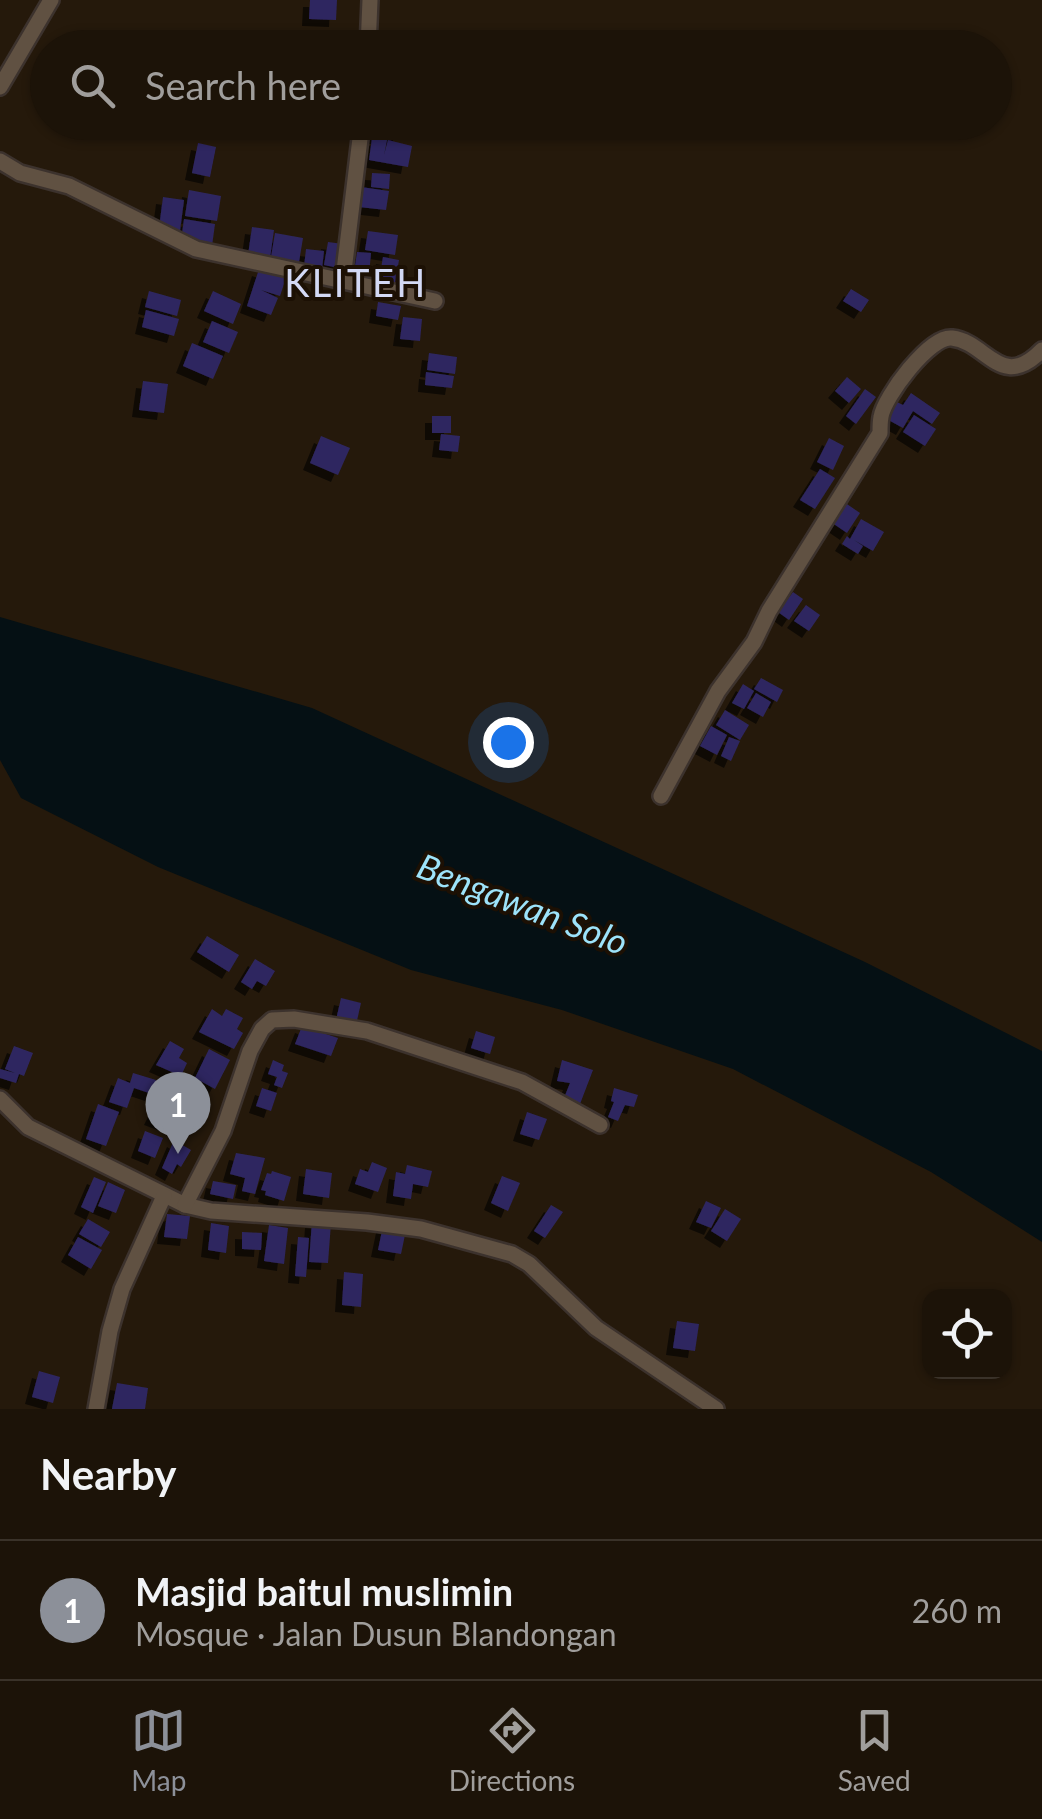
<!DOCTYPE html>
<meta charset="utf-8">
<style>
body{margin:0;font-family:Lato,sans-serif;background:#251c12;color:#f1f3f6}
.controls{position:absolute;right:30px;bottom:30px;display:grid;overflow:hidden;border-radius:20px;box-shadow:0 2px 8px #0004}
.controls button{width:90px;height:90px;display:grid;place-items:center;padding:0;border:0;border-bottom:2px solid #3a3229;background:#1c1308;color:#f1f3f6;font:50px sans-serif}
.you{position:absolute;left:508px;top:742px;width:35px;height:35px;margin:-25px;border:8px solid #fff;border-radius:50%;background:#1a73e8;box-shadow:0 0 0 15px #1a73e833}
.badge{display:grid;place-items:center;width:65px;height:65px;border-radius:50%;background:#8c9099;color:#fff;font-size:32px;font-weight:700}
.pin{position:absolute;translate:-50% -82px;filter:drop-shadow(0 2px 5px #0008)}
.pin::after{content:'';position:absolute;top:52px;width:35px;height:30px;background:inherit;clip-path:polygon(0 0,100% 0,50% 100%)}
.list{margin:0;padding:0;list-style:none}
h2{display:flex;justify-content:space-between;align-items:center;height:130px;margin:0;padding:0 40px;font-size:42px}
h2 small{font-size:32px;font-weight:400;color:#a09e9c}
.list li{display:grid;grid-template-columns:65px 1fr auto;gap:30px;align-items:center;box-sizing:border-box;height:140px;padding:0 40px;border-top:2px solid #3a3229}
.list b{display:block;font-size:38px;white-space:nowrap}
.list p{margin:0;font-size:32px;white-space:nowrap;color:#a09e9c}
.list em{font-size:32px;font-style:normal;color:#a09e9c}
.icon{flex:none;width:55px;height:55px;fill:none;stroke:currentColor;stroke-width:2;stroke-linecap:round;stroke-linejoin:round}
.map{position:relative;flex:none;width:1042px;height:1409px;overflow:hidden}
.search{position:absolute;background:#1c1308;box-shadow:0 2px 8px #0004;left:30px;right:30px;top:30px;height:110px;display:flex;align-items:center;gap:25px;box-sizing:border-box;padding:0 35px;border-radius:55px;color:#a09e9c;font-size:38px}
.sheet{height:270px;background:#1c1308}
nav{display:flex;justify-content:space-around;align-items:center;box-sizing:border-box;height:140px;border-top:2px solid #3a3229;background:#1c1308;font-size:28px;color:#a09e9c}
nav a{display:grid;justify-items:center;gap:5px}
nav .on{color:#8c9099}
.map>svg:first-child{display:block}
</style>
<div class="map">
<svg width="1042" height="1409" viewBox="0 0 1042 1409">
<defs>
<filter id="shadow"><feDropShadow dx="-7" dy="7" stdDeviation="0" flood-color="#0009"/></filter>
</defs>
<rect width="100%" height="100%" fill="#25190b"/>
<path fill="#051014" d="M0 617 312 708 865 962 1042 1051V1242L931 1172 733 1069 562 1010 411 970 158 867 21 798 0 760Z"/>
<g fill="#2e2760" filter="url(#shadow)">
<path d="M310 0H337L336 20 309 19Z"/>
<path d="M329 32 348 35 346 48H326Z"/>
<path d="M371 122 401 125 399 140 369 136Z"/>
<path d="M372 138 387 140 384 155 388 140 412 146 408 167 369 160Z"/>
<path d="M198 143 216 147 210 177 192 173Z"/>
<path d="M372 173 390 174 389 189 371 187Z"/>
<path d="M361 187 389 191 386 210 359 207Z"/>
<path d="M189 190 221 196 217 221 185 216Z"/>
<path d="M163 197 184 200 180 231 159 228Z"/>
<path d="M184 219 215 224 212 246 181 241Z"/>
<path d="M252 227 274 230 270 258 248 255Z"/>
<path d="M368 231 398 235 395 255 365 250Z"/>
<path d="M275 233 303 238 298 268 270 263Z"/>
<path d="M328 242 343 244 339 268 324 265Z"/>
<path d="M306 249 324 251 322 269 304 267Z"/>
<path d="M357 252 371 253 369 275 354 273Z"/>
<path d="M383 257 399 260 395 283 379 280Z"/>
<path d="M259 269 286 278 280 296 261 290 278 298 271 315 247 306Z"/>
<path d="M851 289 869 300 861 312 843 301Z"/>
<path d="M149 291 181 300 177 316 145 307Z"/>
<path d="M213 291 241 304 233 324 204 311Z"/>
<path d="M378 302 401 306 398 320 376 316Z"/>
<path d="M146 310 179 319 174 336 142 327Z"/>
<path d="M403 317 422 319 420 341 400 339Z"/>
<path d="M212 321 238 332 229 353 203 342Z"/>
<path d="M192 343 223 356 213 379 183 366Z"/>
<path d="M429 353 457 357 455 374 427 370Z"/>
<path d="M426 372 454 376 452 388 425 385Z"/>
<path d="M847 377 861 389 849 403 835 391Z"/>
<path d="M143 381 168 384 164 413 139 410Z"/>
<path d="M865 389 876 397 856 424 846 416Z"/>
<path d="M911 393 940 413 932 424 913 411 903 428 883 417 893 400 903 405Z"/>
<path d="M914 415 936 429 925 446 903 432Z"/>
<rect x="432" y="416" width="19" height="17"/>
<path d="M441 434 460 436 458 452 439 450Z"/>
<path d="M321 436 350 448 338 475 310 463Z"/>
<path d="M829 438 844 446 833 470 817 462Z"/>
<path d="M820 469 835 478 815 509 800 500Z"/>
<path d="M841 500 860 513 847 533 828 520Z"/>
<path d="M861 519 884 532 873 551 854 540 863 546 858 554 842 544 847 536 850 539Z"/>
<path d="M793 592 803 599 789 620 778 612Z"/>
<path d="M806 605 820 615 809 631 794 621Z"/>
<path d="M761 678 783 690 777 702 754 689Z"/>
<path d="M743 684 754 691 744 709 732 703Z"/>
<path d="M756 693 771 702 763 717 747 708Z"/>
<path d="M725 710 749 725 740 740 716 725Z"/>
<path d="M711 726 727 735 717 755 700 746Z"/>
<path d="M729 737 740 741 731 761 721 756Z"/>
<path d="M207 936 239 955 229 972 197 952Z"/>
<path d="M255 959 275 971 266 986 257 981 252 989 241 982Z"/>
<path d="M341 998 361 1003 356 1025 336 1020Z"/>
<path d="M212 1009 222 1016 226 1009 243 1018 237 1029 243 1033 234 1049 199 1032Z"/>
<path d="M302 1026 338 1038 331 1056 295 1044Z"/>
<path d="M476 1031 495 1037 490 1054 471 1048Z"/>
<path d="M170 1041 184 1049 179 1058 187 1063 181 1076 156 1065Z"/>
<path d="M14 1046 33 1053 24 1076 19 1074 16 1083 0 1078V1069L15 1073 5 1069Z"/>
<path d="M209 1049 230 1060 215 1089 195 1078Z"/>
<path d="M273 1060 284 1065 282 1071 288 1073 282 1088 274 1085 277 1077 268 1074Z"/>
<path d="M562 1060 593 1070 580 1104 564 1098 570 1083 557 1081Z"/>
<path d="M133 1073 156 1080 152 1094 134 1088 127 1108 109 1102 118 1078 130 1083Z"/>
<path d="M262 1088 277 1093 271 1111 256 1106Z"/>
<path d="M614 1088 638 1095 634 1107 625 1105 618 1121 608 1117 614 1102 611 1101Z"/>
<path d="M164 1092 181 1098 175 1115 171 1114 167 1124 151 1118Z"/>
<path d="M98 1104 119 1112 106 1146 86 1139Z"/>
<path d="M527 1112 547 1119 539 1140 520 1134Z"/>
<path d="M145 1131 163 1138 155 1158 138 1151Z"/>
<path d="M174 1140 191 1150 181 1167 177 1164 172 1174 162 1168Z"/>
<path d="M236 1153 265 1158 255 1194 242 1191 245 1178 230 1174Z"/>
<path d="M372 1162 387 1168 378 1192 355 1184 360 1169 368 1172Z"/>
<path d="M407 1165 432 1171 428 1187 413 1184 411 1199 393 1196 396 1172 405 1174Z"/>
<path d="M306 1169 332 1173 329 1198 303 1194Z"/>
<path d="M272 1171 291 1177 284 1201 265 1195 266 1191 261 1190 267 1173 271 1174Z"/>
<path d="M502 1176 520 1183 508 1211 491 1203Z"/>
<path d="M94 1177 106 1182 93 1213 81 1207Z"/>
<path d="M213 1181 236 1185 233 1199 210 1194Z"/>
<path d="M108 1182 125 1190 116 1213 98 1206Z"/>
<path d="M706 1201 721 1208 711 1228 696 1222Z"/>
<path d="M551 1205 563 1212 545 1238 534 1231Z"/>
<path d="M725 1209 741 1219 727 1241 711 1231Z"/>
<path d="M167 1214 190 1216 187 1239 164 1237Z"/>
<path d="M88 1219 110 1232 101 1247 79 1234Z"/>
<path d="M312 1221 331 1223 328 1263 309 1262Z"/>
<path d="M211 1223 229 1226 226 1253 208 1250Z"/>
<path d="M269 1225 288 1228 284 1264 264 1261Z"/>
<path d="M383 1226 406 1230 401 1254 378 1250Z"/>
<path d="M242 1232 262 1233 261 1250 242 1249Z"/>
<path d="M78 1237 102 1250 91 1269 68 1255Z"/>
<path d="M298 1237 309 1238 306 1277 295 1276Z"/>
<path d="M344 1272 363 1274 361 1307 342 1305Z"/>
<path d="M677 1321 699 1324 695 1351 673 1348Z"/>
<path d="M39 1371 60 1377 53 1403 32 1397Z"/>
<path d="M117 1383 148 1388 145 1409H112Z"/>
</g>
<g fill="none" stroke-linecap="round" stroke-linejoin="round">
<defs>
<g id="minor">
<path d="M368 48 370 0"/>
<path d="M0 87 51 0"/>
<path d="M0 161 20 173 69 186 196 249 435 301"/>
<path d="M343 279 362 122"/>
<path d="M661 796 718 691 754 642 769 611 880 433C880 427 880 422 881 417 884 397 930 335 952 338 987 342 1001 392 1042 350"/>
<path d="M0 1099 28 1127 185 1205 211 1211 367 1222 421 1229 512 1254 529 1264 596 1328 716 1409"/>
<path d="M185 1205 223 1131 250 1051 262 1029 272 1020 294 1019 367 1031 522 1082 600 1125"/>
<path d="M96 1409 110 1331 122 1289 164 1196"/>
</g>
</defs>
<use href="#minor" stroke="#3c322d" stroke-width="20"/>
<use href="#minor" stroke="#605142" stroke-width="15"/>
</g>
<g text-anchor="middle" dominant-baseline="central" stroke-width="8" stroke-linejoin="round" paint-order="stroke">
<g font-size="35" font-style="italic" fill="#9de3fa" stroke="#1c1004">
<text transform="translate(523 903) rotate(21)">Bengawan Solo</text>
</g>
<g font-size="38" letter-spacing="2.5" fill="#d3d9f5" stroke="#1c1004">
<text x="356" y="282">KLITEH</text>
</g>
</g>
</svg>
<div class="controls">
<button><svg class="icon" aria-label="locate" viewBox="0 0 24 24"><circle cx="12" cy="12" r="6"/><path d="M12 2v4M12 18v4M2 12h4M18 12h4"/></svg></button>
</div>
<div class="you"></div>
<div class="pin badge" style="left:178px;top:1154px">1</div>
<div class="search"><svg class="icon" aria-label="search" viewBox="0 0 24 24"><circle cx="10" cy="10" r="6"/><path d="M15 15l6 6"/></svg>Search here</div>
</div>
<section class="sheet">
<h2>Nearby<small></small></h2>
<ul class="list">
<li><span class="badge">1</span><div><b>Masjid baitul muslimin</b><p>Mosque · Jalan Dusun Blandongan</p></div><em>260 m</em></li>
</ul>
</section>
<nav>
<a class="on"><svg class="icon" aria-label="map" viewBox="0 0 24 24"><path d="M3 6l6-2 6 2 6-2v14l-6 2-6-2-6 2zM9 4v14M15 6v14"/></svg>Map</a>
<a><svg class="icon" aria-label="directions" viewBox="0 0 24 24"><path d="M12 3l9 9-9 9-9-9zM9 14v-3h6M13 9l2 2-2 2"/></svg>Directions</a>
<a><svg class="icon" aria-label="saved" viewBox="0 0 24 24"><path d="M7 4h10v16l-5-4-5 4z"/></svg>Saved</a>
</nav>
